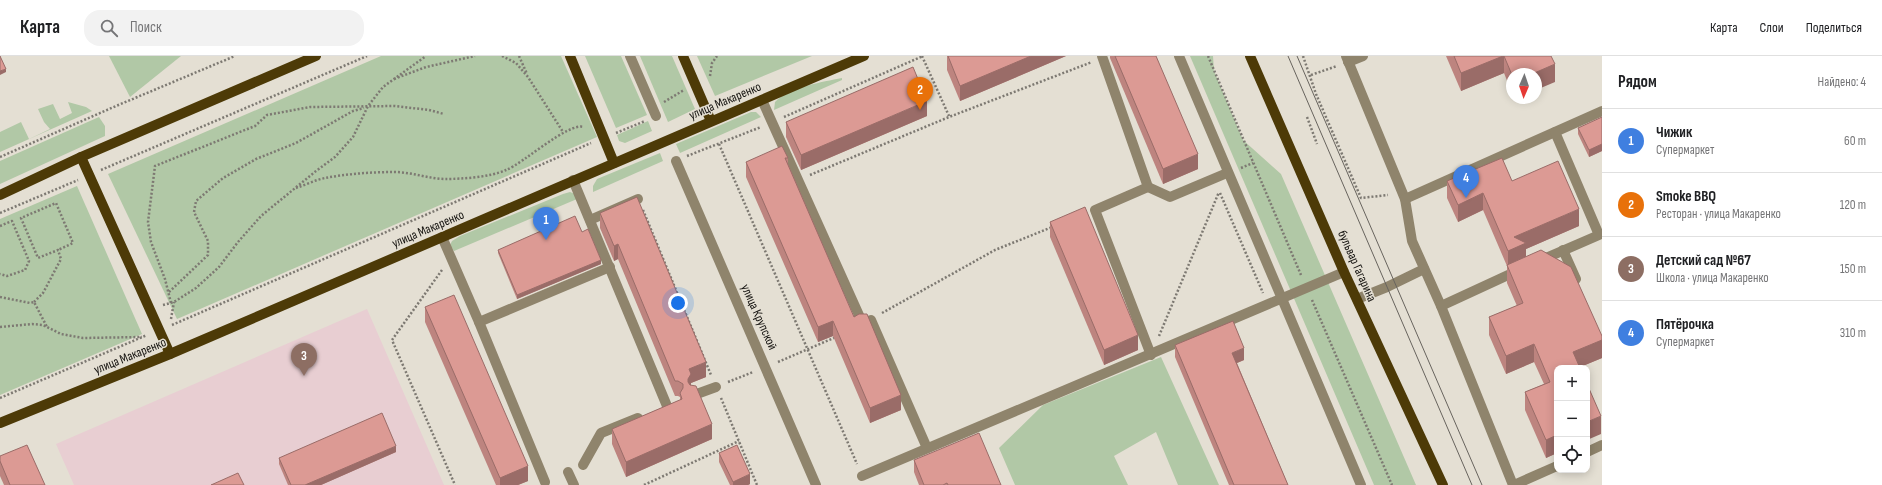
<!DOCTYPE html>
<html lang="ru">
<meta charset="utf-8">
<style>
body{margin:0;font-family:"Sofia Sans Condensed",sans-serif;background:#f2f2f2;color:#202124}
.controls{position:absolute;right:12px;bottom:12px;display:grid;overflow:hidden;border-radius:8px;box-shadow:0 2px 10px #0003}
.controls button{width:36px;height:36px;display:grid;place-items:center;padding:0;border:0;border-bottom:1px solid #e0e0e0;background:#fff;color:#202124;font:20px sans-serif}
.compass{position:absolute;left:1506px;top:12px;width:36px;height:36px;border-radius:50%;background:#fff;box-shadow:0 2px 10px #0003;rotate:182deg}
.you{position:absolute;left:678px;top:247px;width:14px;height:14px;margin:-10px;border:3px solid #fff;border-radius:50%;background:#1a73e8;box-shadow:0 0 0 6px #1a73e833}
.badge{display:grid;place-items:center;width:26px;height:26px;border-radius:50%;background:#db2777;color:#fff;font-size:13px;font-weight:700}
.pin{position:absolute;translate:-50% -33px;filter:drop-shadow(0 1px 2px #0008)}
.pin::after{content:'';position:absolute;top:21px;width:14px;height:12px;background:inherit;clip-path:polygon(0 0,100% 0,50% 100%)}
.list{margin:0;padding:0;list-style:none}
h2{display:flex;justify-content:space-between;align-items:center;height:52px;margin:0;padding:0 16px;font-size:17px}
h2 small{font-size:13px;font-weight:400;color:#757577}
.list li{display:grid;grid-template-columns:26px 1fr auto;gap:12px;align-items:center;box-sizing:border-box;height:64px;padding:0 16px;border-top:1px solid #e0e0e0}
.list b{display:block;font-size:15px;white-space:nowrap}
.list p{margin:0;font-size:13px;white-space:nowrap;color:#757577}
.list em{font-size:13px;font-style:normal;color:#757577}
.icon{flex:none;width:22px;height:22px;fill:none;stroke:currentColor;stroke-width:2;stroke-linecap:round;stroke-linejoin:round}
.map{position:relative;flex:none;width:1602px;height:429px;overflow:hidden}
header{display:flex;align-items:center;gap:24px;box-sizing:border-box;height:56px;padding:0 20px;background:#fff;border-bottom:1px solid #e0e0e0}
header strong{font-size:19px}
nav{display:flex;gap:22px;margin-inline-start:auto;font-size:14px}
.search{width:280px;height:36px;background:#f2f2f2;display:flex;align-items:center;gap:10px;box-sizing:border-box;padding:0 14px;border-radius:16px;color:#757577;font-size:15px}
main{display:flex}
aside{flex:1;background:#fff}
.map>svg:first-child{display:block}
</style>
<header>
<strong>Карта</strong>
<div class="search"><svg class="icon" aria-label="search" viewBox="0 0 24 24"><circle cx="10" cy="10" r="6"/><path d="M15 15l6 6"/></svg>Поиск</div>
<nav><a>Карта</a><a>Слои</a><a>Поделиться</a></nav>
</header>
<main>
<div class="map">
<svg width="1602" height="429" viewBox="0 0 1602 429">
<rect width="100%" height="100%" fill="#e4dfd3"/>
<path fill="#e8ced2" d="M367 253 444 429H74L56 388Z"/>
<g fill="#b1c8a6">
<path d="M109 0H181L130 41Z"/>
<path d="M381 0H561L597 81 177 263 108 118Z"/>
<path d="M585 0H621L647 59 616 72Z"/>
<path d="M640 0H672L695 53 668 66Z"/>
<path d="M697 0H812L715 40Z"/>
<path d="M1190 0H1213L1214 15 1243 84 1281 118 1416 429H1374Z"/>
<path d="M842 22V24L774 54 775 46C790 31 822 26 842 22Z"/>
<path d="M68 46 86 51 92 55 0 96V76L21 66 29 83 50 73 44 66 38 53 53 48 60 63 72 57Z"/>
<path d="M751 56H756L761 61 680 97 676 88Z"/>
<path d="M99 61 105 70V80L0 128V105Z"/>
<path d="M648 65 652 75 625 87 619 85 617 79Z"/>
<path d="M660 97 663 105 593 136V130L597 123Z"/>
<path d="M77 130 142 278 0 339V163Z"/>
<path d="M570 136 575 138 577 143 454 195 450 189 452 185 460 180 563 138Z"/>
<path d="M1161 301 1219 429H1178L1156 376 1114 400 1128 429H1015L999 392 1043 349Z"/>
</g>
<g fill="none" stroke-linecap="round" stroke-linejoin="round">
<g stroke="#7d7972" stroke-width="2.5" stroke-dasharray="2 2" stroke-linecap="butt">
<path d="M502 0 516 7 528 21 563 76"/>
<path d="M519 0 527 18"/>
<path d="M922 0 949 60"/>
<path d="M1208 0 1301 219"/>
<path d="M1303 0 1316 38 1361 142 1388 139"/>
<path d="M1311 19 1337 10"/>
<path d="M710 20 712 7 717 0"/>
<path d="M394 23 426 11 475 0"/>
<path d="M664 46 684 34"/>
<path d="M784 61 923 0"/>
<path d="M1307 61 1317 88"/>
<path d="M616 77 645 65"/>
<path d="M719 88 857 408"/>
<path d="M687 100 761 71"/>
<path d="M0 101 116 50 235 0"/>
<path d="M1241 112 1253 107"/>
<path d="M101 114 367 0"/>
<path d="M810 119 949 61 1092 6"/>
<path d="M296 132C305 129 315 124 325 122 346 118 372 116 394 116 412 116 429 123 446 123 462 123 491 121 506 114 524 107 568 66 584 71"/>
<path d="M1220 137 1263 237"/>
<path d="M643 154 711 319"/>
<path d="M0 157 78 124"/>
<path d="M0 170 12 165 29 205 25 214 7 220 0 218"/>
<path d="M442 214 392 284 455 429"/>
<path d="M169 236 208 199V185L194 156 196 145 223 122 256 103 296 87 353 55 364 52"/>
<path d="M0 241 30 247 34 246 47 271"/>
<path d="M1312 244 1392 429"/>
<path d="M34 246 43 237 61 203 58 194 38 202 21 162 56 147 73 187 58 194"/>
<path d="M171 247 165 223 151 186 148 166 155 110 255 70 267 59 310 51 395 50 429 54 444 58"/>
<path d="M163 249 174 246 196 232 219 211 238 186 261 160 316 115 335 101 353 81 368 50 383 31 426 0"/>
<path d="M882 257 995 194 1052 171"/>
<path d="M171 263 174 246"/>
<path d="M172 269 591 87"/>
<path d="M0 271 32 268 43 269 61 278 83 282 142 281"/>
<path d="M1159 280 1219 136"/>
<path d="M778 306 836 281"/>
<path d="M728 326 753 316"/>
<path d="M0 342 147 279"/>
<path d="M721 342 757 429"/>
<path d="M644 429 739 385"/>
</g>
<g stroke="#8f846c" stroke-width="10">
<path d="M630 0 656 60"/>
<path d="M1102 0 1148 131 1095 154 1151 299"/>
<path d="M1179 0 1361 429"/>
<path d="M1346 0 1405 143 1412 185 1441 250 1513 429"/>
<path d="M1348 6 1363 0"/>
<path d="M762 44 863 268 871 264 927 392"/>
<path d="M676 105 816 429"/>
<path d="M573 124 667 350"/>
<path d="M1148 131 1170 141 1227 117"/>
<path d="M1405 143 1602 55"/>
<path d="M590 164 638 143"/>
<path d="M442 181 479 266 610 211"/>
<path d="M1563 194 1576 223"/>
<path d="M1539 205 1599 179 1555 76"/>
<path d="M1357 243 1387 231 1424 213"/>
<path d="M1441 250 1519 214"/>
<path d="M479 266 545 426"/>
<path d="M694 339 716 331"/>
<path d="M1587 396 1602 389"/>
<path d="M583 409 601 377 638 362"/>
<path d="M568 416 574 429"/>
<path d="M862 420 1344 216"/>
<path d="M1514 429 1557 410"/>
</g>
<g stroke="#4d3a07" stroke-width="10">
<path d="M570 0 614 107"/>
<path d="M683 0 711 65"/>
<path d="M1250 0 1344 216 1443 429"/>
<path d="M81 101 170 298"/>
<path d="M0 139 81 101 316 0"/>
<path d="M0 367 170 298 864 0"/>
</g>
<g stroke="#68645e" stroke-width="1">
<path d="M1288 0 1472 429"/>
<path d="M1297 0 1482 429"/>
</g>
</g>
<g fill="#bd847f">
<path d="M947 0H1066L960 45 947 14Z"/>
<path d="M1110 0H1156L1198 113 1163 128 1110 2Z"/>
<path d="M1446 0H1551L1555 26 1512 18V37L1504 17 1461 35Z"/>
<path d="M927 60 801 114 786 81V66Z"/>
<path d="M1602 61V95L1589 101 1578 78V72Z"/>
<path d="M788 102V108L854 261 901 354 870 367 833 280 818 286 746 121V106Z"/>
<path d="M1447 125H1512L1579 170 1526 193V201L1602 280V302L1580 311 1557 312V397L1546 402 1525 354V336L1544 328 1534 306 1506 318 1489 279V261L1517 250 1507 227V210L1483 154 1458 166 1447 142Z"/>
<path d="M600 157 706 321 691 327V329L712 383 626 421 612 388V373L680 344V341L678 340H675L618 203 614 205 600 172Z"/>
<path d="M1050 166 1138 294 1104 309 1050 181Z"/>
<path d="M582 176 601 208 517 243 498 197V194Z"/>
<path d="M425 251 528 425 518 429H496L425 266Z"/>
<path d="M1175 289 1244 304 1237 307 1288 429H1229L1175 301Z"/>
<path d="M396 396 321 429H288L279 408V402Z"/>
<path d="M719 397 750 428 748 429H730L719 406Z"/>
<path d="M0 400 45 429H4L0 420Z"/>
<path d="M914 404 1001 429H919L914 416Z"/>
</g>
<g fill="#9a6c68">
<path d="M1031 0H1066L960 45V30Z"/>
<path d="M1503 0H1504V17L1461 35V17Z"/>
<path d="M1555 8V26L1536 34V18H1532Z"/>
<path d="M6 13V16L0 19V15Z"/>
<path d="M927 45V60L801 114V99Z"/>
<path d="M1602 88V95L1589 101V94Z"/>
<path d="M1198 98V113L1163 128V113Z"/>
<path d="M1483 137V154L1458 166V149Z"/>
<path d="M1579 153V170L1526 193V205L1508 213V195L1514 181Z"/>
<path d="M618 188V203L614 205V190Z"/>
<path d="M601 204V208L517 243V239Z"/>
<path d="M833 265V280L818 286V271Z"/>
<path d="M1138 279V294L1104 309V294Z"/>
<path d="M1602 284V302L1578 312 1573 296Z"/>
<path d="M1534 288V306L1506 318V300Z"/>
<path d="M1244 292V304L1232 309V297Z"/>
<path d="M706 306V321L691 327V333L688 338V323L689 313Z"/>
<path d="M901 339V354L870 367V352Z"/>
<path d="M1601 360V378L1587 384V366Z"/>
<path d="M712 368V383L626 421V406Z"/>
<path d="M1557 379V397L1546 402V384Z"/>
<path d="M396 390V396L321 429H305Z"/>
<path d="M528 410V425L518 429H500V422Z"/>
<path d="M750 418V428L748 429H733V426Z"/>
</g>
<g fill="#dc9a94" stroke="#9a6c68">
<path d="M0 0 6 13 0 15Z"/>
<path d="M948 0H1031L960 30Z"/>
<path d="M1115 0H1156L1198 98 1163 113Z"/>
<path d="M1454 0H1503L1461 17Z"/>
<path d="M1504 0H1551L1555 8 1532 18H1512V19Z"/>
<path d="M913 11 927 45 801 99 786 66Z"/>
<path d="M1602 61V88L1589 94 1578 72Z"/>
<path d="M782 90 788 102H785L854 261 859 258H867L901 339 870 352 833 265 818 271 746 106Z"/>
<path d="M1502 102 1512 125 1558 105 1579 153 1514 181 1526 187 1508 195 1483 137 1458 149 1447 125Z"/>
<path d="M637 141 706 306 689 313 691 318 688 323V326L690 329 696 330 712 368 626 406 612 373 682 343 680 337 683 332V328L678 325H675L618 188 614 190 600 157Z"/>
<path d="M1085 151 1138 279 1104 294 1050 166Z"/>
<path d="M575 160 582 176 588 173 601 204 517 239 498 194Z"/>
<path d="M1541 194 1571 211 1602 280V284L1573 296 1580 312H1557V379L1546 384 1525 336 1550 326 1534 288 1506 300 1489 261 1523 247 1507 209Z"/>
<path d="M454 239 528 410 500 422 425 251Z"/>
<path d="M1233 265 1244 292 1232 297 1288 429H1234L1175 289Z"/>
<path d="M1587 328 1601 360 1587 366Z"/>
<path d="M382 357 396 390 305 429H291L279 402Z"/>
<path d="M979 377 1001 429H948L947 427 943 429H924L914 404Z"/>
<path d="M27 389 45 429H10L0 405V400Z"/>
<path d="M737 389 750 418 733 426 719 397Z"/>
<path d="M238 417 244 429H211Z"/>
</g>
<g text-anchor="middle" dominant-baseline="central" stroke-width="3" stroke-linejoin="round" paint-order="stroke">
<g font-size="13" fill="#13110e" stroke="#e4dfd3">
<text transform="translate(725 45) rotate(-23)">улица Макаренко</text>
<text transform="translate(428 173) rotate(-23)">улица Макаренко</text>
<text transform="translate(1357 210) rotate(66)">бульвар Гагарина</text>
<text transform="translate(759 261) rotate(66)">улица Крупской</text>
<text transform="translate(130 300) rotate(-22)">улица Макаренко</text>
</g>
</g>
</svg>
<div class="controls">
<button>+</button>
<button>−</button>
<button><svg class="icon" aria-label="locate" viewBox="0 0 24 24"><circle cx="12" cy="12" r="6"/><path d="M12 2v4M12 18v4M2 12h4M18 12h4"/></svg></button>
</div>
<svg class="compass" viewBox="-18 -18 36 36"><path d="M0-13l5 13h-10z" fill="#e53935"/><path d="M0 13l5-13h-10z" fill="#757577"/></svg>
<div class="you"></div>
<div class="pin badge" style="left:546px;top:184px;background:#3f7fe0">1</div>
<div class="pin badge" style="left:920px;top:54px;background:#e8710a">2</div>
<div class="pin badge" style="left:304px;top:320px;background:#8d6e63">3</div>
<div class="pin badge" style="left:1466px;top:142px;background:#3f7fe0">4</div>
</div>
<aside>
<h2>Рядом<small>Найдено: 4</small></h2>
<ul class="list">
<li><span class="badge" style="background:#3f7fe0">1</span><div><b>Чижик</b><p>Супермаркет</p></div><em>60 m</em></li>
<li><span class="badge" style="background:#e8710a">2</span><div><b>Smoke BBQ</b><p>Ресторан · улица Макаренко</p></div><em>120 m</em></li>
<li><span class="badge" style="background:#8d6e63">3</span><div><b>Детский сад №67</b><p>Школа · улица Макаренко</p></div><em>150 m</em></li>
<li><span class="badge" style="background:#3f7fe0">4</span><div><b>Пятёрочка</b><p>Супермаркет</p></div><em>310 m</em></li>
</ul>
</aside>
</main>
